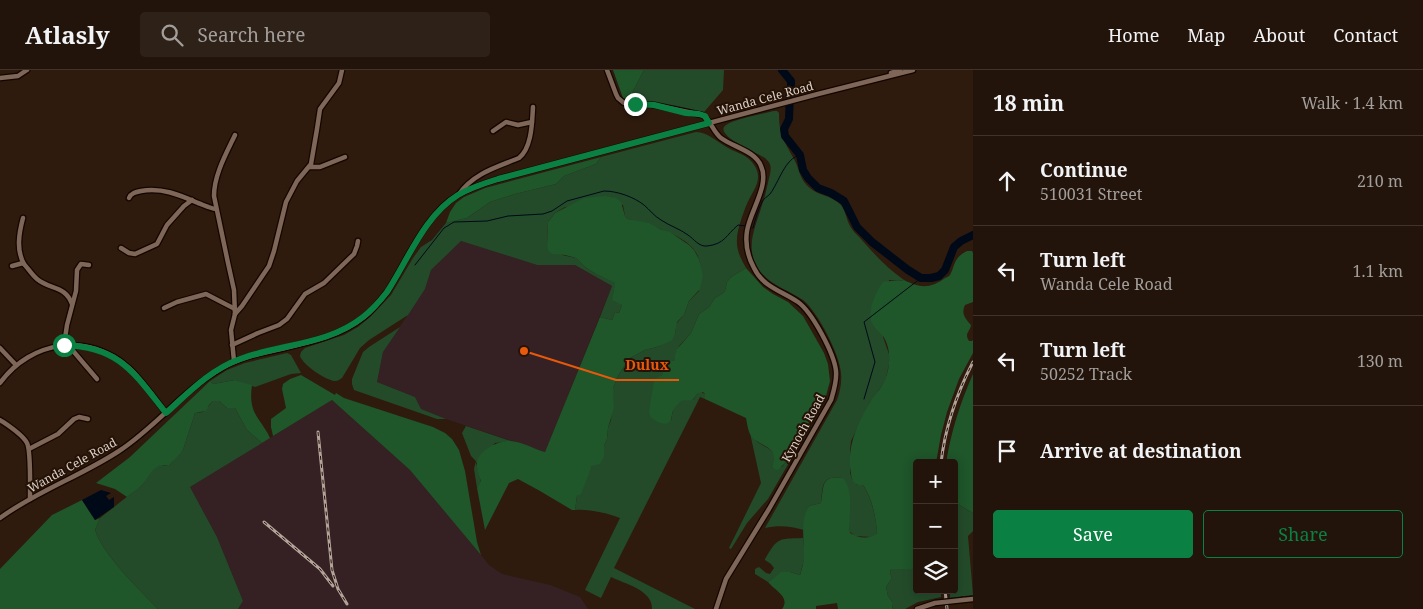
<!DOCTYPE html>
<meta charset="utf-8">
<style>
body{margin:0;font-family:"Noto Serif",serif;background:#2e2118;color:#f1f3f6}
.controls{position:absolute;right:15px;bottom:15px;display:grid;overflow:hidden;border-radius:5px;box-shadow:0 2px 12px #0003}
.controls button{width:45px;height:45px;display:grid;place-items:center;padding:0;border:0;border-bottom:1px solid #3f332b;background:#22140a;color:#f1f3f6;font:25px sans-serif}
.stop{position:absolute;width:15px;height:15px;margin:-11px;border:4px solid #0b8043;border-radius:50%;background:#fff}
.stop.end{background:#0b8043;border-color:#fff;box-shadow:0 1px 5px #0008}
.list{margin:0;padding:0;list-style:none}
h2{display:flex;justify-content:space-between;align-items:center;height:65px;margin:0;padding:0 20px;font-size:21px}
h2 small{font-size:16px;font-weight:400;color:#a29e9c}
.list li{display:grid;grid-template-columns:32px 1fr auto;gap:15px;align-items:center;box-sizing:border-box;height:90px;padding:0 20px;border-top:1px solid #3f332b}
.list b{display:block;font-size:19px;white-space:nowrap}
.list p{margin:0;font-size:16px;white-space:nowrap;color:#a29e9c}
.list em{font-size:16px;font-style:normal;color:#a29e9c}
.actions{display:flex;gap:10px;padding:15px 20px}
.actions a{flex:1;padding:11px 0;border:1px solid #0b8043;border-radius:5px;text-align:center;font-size:18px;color:#0b8043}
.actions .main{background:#0b8043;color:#fff}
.icon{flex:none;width:28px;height:28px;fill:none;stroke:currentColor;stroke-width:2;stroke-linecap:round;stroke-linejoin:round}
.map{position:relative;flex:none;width:973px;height:539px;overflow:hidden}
header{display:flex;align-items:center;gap:30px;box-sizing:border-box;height:70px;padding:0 25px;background:#22140a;border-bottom:1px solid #3f332b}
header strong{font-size:24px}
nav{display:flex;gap:28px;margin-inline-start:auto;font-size:18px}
.search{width:350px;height:45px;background:#2e2118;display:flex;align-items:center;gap:12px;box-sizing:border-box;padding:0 18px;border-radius:5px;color:#a29e9c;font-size:19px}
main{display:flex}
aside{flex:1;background:#22140a}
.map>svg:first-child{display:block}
</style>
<header>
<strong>Atlasly</strong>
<div class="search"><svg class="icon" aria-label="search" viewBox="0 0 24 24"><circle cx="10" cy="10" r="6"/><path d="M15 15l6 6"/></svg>Search here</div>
<nav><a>Home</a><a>Map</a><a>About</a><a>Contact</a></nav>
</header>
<main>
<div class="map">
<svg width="973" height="539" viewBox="0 0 973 539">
<rect width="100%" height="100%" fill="#2e1b0e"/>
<g fill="#352123">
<path d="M461 171 537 195H575L612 216 545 382 446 349 420 339 415 327 377 312 383 282 425 219 431 200Z"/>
<path d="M332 330 410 400 481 485 489 495 502 504 550 515 580 527 588 539H238L243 531 217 467 190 417Z"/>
</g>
<g fill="#234b2a">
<path d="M644 0H724L723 20 704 42 629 29Z"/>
<path d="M774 41H777L779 43C779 49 779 56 781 62 783 70 790 82 794 89 800 100 799 110 811 119 820 126 833 126 841 135 846 141 846 149 850 156 852 160 856 164 860 168 873 183 887 198 904 210L898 211 889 210 883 267 890 287 889 294 885 312 870 332 851 371 850 380V403L852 409 857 415H863C872 429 876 447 877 463L872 467 855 466 850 462 843 408C821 405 823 415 821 433L809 436 805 447 804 460C791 456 778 455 765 458L837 330C840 321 842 313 841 303 840 285 818 242 803 230 787 219 768 215 757 197 745 176 756 156 762 135 765 128 766 120 768 113 769 107 772 100 770 94 769 92 767 90 765 88 760 84 712 65 726 55 735 49 762 44 774 41Z"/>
<path d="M696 62C708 62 718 73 730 79 736 82 745 85 750 90 767 108 753 119 746 136 743 144 737 160 737 169 736 180 741 189 746 198L731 207 727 212 725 221 723 223 715 228 709 237 699 244 691 263 679 276 675 290 672 291 666 292 662 299V305L659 308 671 351C672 344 674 332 682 330 686 329 690 331 694 329L697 324 701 322 705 324V329L700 327 614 498 695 539H652C653 520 625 514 611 507L601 528 585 520 620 448C606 443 590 439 575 440L577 426 592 396 604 387V376L607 369 608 358 611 350 613 318 619 304 630 288 645 280 660 276 675 264 676 254 684 245 689 231 699 221C699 212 701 197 699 189 692 165 649 155 628 149L625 146 623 135 565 137 555 143 548 152 547 175 562 185 576 188 585 197 596 204 616 213 613 224 622 235 619 243 615 242 612 250 600 247 612 216 575 195H537L461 171 431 200 425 219 408 245 369 270 360 278 342 308C339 310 338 311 335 311 325 310 303 295 300 286L301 282 305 278 344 265 358 257 370 247 391 225 413 188 421 177 432 170 446 153 467 148 490 132 515 124 556 114 564 106 596 94 601 87Z"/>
<path d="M400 257 383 282 377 312 415 327 421 339 446 349H437L354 320 352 314V309L363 282 369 277Z"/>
<path d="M287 283 291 285 301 303 291 304 255 317 235 310 213 314 210 311 227 300 245 293Z"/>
<path d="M213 331H219L227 338H235L247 360 262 373 190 417 217 467 243 531 238 539H158C139 519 103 485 95 460L100 448 142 415 154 398 160 395 169 396C173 390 179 386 183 380L195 343 203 342Z"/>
<path d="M466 356 511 371 495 373 476 393 481 412 477 418 474 399 476 391 471 386 462 363Z"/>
<path d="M750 363C753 367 755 370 759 373 770 380 778 381 772 396L782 397 785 393 790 391 768 429 747 453 731 479 729 478 761 413Z"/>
<path d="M954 432 973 443V461L968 466 973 525 950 528V520H954Z"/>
<path d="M803 468 805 486 800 505 790 502 779 504 768 512 755 504V499L759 497 766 503 770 504 774 498 771 494 765 490V489C778 467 778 469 803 468Z"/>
<path d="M917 498V520H941V527L918 532 905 539H892L893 533 888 526 886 517 892 508 890 503 891 499H912Z"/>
</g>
<g fill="#1f562a">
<path d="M613 0H644L629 29 623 28Z"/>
<path d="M601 87 596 94 564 106 556 114 515 124 490 132 467 148 446 153 450 142 456 133 464 127 485 118Z"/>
<path d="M605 126 616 128 621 132 625 146 628 149 649 153 660 159 670 162 689 175 694 180 699 189 703 206 700 219 689 231 684 245 677 252 675 264 672 270 660 276 645 280 630 288 619 304 613 318 614 338 608 358 607 369 604 376V387L600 394 592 396 581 424 577 426 575 440H572L540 421 518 409 509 413 485 460 477 418 481 411C479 406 476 398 477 392 480 379 499 370 511 371 523 372 534 379 545 382L600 247 612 250 615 242 619 243 622 235 612 230 615 213 596 204 585 197 576 188 565 185 552 184 548 180 547 175 548 152 555 143 584 128Z"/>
<path d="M967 181H972L973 183V232L965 235C961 244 965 248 971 255 970 262 964 263 969 271H972L973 270V283L959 309 947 342 941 365 936 393H917V498L912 499H891L890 503 892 508 886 517 888 526 893 533 892 539H838L837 533 816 536V539H782C791 527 774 520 768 512L781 502H790L800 505C802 499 804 491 804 485 804 469 800 450 809 436L821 433C824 415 821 405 843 408 855 422 848 445 850 463 858 468 869 470 877 463 876 447 872 428 863 415 855 416 852 412 851 404 846 378 857 354 870 332 874 325 882 318 885 310 890 296 892 280 883 266 879 262 873 257 871 251 868 239 876 221 883 212 890 210 897 212 904 210 920 218 930 219 945 208 949 206 949 207 951 203 956 192 954 188 967 181Z"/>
<path d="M746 198 763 217 773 224 788 232 803 246 824 283 828 294 830 311 826 326 790 391 785 393 778 400 774 399 772 396C780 374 758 378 750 364 748 360 747 353 746 348L705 329V324L703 322 697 324C691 335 689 328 681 331 678 334 675 337 673 341 672 343 672 346 671 349 668 359 656 351 651 348L649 342 654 310 662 305 663 293 675 290V285L677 279 691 263 699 244 709 237 715 228 723 223 725 221 727 212 731 207Z"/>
<path d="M973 304V443L954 432V393H946C951 362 960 333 973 304Z"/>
<path d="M301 305 335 325 336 323 344 328 433 357 445 363 452 369 459 380 465 401 477 472 481 485 410 400 332 330 273 366 271 357V349L286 338 282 319 283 314 290 309Z"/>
<path d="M235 310 252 315C250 329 251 339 259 350 263 356 267 361 270 368L262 373 247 360 235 338H227L219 331H213L209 335 206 341 195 343 183 380C179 387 173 390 169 396 153 392 151 406 142 415 138 419 132 423 127 427L115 419 96 413 130 387 210 311 213 314Z"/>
<path d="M82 430 95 450 100 448 95 460C103 485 139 519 158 539H0V499L52 445Z"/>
</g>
<path fill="#000917" d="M101 420 111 423 106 426 109 430 114 427V437L95 450 82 430Z"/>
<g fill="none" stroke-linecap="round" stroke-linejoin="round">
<g stroke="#000917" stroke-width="1">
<path d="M752 158H753C755 150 758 140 762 132 764 128 767 127 770 124 779 112 785 88 800 85"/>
<path d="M415 195 444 158 454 152 487 151 508 146 543 144 552 141 567 131 604 121C617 121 634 127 644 135 650 140 654 146 661 150 670 156 680 159 688 165 694 169 699 177 707 176 725 174 726 165 738 155L745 156"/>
<path d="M864 329 875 292 864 252 921 208"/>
</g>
<path stroke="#000917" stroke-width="8" d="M782 0 791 11V18L790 23 789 49 784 59 785 66 800 85 803 100 808 108 818 118 831 123 844 131 857 157 872 172 908 200 921 208H931L939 206 945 200 954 177 961 171 973 165"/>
<defs>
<g id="minor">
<path d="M607 0 616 24 618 28 624 33 654 35 702 45C711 50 713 62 721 68 733 77 755 81 761 96 770 115 750 141 747 161 745 174 748 187 754 198 763 217 782 221 798 232 812 242 834 283 836 301 837 311 834 320 831 330L769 439 726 509 716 539"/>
<path d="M891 3 900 0"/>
<path d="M0 8 18 6 27 0"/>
<path d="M493 61 506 52 518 55 532 52"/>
<path d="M309 97H320L345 87"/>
<path d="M459 124C474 103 497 97 519 88 532 78 532 52 533 37"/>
<path d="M129 128C131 123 136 122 141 121 161 117 180 125 198 133 204 135 209 138 216 139"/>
<path d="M23 148C19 163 16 180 24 194"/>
<path d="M121 178 129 183 135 184 157 174 167 155 184 136 192 130"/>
<path d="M12 196 23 193C28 198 31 204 37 209 50 220 65 215 72 234"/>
<path d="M164 238 177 232 206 224 235 239"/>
<path d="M235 244 242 236 269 196 274 181 286 132 297 111 311 94 317 59 320 39 339 13 342 0"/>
<path d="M64 275 67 255 76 221 77 200 81 194 89 195"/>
<path d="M68 275 97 309"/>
<path d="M232 275 258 263 279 255 287 249 305 224 324 213 354 184 357 176 358 171"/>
<path d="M0 278 16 295"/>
<path d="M234 291 231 260 235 244 234 220 228 193 214 126C214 105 226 84 235 65"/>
<path d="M0 313C31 270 89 262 129 298 143 311 154 328 166 343"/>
<path d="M0 350C9 356 22 364 27 373 31 381 30 418 30 429"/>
<path d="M29 379 58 364 74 349 79 347 88 349"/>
<path d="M0 448C37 421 81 406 119 381 156 357 183 320 222 298 239 288 257 284 276 280 306 273 339 267 364 247 373 240 380 231 387 222 407 191 425 144 458 125 470 118 485 113 498 109L818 24 913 0"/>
<path d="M963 530 973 529"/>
<path d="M917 539 935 533"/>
</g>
</defs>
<use href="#minor" stroke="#150500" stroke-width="7"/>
<use href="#minor" stroke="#7e6758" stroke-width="4.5"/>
<defs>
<g id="rail">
<path d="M318 362 332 500 338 519 347 534"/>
<path d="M941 393C945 358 957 323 973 292"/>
<path d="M264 452 320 499 333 516"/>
<path d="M945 520 947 539"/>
</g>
</defs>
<use href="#rail" stroke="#b3a49b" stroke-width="3"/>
<use href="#rail" stroke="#241206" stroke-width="1" stroke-dasharray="4" stroke-linecap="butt"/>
<defs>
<path id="minor-bridge" d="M935 533 963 530"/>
</defs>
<use href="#minor-bridge" stroke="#150500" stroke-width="7" stroke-linecap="butt"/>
<use href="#minor-bridge" stroke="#7e6758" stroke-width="4.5"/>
</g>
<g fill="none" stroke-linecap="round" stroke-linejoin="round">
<path stroke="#0b8043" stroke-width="6" d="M64 275C120 277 134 303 166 343 188 323 211 299 240 289 280 274 328 275 363 247 372 240 380 231 387 222 408 190 424 146 458 125 470 118 485 113 498 109L709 53 705 46 699 44 686 43 654 35 635 34"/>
</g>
<g text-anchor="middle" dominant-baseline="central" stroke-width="4" stroke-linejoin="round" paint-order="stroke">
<g font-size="12" fill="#dccfc6" stroke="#241206">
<text transform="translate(765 28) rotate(-15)">Wanda Cele Road</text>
<text transform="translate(803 358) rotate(-61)">Kynoch Road</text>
<text transform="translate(72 395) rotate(-29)">Wanda Cele Road</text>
</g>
</g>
<path fill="none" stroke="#e8590c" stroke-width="2" d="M524 281L616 310H679"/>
<circle fill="#e8590c" stroke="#241206" stroke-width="2" cx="524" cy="281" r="5"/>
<g font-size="14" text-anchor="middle" font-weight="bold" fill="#e8590c" stroke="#241206" stroke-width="4" stroke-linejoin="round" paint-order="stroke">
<text x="647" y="300">Dulux</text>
</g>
</svg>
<div class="controls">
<button>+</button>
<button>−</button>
<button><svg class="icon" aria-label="layers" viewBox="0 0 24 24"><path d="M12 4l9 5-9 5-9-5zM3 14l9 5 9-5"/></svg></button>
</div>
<div class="stop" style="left:64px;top:275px"></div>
<div class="stop end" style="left:635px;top:34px"></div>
</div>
<aside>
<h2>18 min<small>Walk · 1.4 km</small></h2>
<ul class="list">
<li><svg class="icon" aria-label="ahead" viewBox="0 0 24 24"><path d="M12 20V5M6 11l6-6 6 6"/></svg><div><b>Continue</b><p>510031 Street</p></div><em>210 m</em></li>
<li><svg class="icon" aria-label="left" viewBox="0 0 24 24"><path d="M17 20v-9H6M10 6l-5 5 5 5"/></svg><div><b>Turn left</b><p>Wanda Cele Road</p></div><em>1.1 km</em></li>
<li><svg class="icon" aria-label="left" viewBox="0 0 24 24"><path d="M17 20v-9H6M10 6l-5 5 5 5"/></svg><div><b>Turn left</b><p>50252 Track</p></div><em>130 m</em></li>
<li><svg class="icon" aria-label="arrive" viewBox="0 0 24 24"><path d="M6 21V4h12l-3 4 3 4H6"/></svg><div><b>Arrive at destination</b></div></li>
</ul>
<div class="actions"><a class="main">Save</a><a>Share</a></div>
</aside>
</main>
